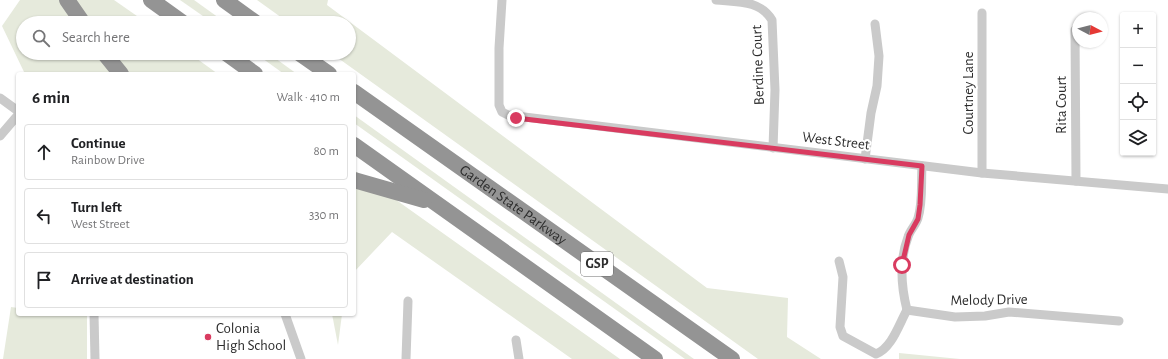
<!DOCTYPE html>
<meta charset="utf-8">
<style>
body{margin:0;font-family:"Alegreya Sans",sans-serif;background:#f2f2f2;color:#202124}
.controls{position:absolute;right:12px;top:12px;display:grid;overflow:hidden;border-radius:4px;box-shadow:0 1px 3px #0004}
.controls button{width:36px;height:36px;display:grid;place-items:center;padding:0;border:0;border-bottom:1px solid #e0e0e0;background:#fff;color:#202124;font:20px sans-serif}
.compass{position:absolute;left:1072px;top:12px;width:36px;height:36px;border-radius:50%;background:#fff;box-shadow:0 1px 3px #0004;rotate:97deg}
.stop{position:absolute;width:12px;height:12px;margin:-9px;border:3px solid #d93b60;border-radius:50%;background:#fff}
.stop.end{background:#d93b60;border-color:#fff;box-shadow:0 1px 4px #0008}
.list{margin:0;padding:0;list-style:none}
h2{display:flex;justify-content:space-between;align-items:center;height:52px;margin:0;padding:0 16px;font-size:17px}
h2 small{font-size:13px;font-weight:400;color:#757577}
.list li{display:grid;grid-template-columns:26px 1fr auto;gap:12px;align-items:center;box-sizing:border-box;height:56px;margin:0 8px 8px;padding:0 8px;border:1px solid #e0e0e0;border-radius:4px}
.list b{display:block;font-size:15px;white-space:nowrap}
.list p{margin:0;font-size:13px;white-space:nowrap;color:#757577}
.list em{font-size:13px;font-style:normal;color:#757577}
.icon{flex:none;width:22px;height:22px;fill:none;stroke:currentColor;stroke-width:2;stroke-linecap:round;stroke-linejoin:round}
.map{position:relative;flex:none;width:1168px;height:359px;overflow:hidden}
.search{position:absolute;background:#fff;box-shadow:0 1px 3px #0004;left:16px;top:16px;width:340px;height:44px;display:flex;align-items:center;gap:10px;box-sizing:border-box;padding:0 14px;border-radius:22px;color:#757577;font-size:15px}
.panel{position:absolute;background:#fff;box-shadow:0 1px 3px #0004;left:16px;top:72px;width:340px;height:244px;border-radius:4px}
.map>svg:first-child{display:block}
</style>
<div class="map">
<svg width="1168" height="359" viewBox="0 0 1168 359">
<rect width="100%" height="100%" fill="#fff"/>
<g fill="#e6eadc">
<path d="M20 0H114L147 23H23V53H189L218 74H25L2 26Z"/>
<path d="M180 0H194L226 23H213Z"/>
<path d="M257 0H328L327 5 707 288 788 298 787 337 821 359H758L331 53H349V23H289Z"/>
<path d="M255 53H268L297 74H284Z"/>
<path d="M354 115 694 359H685L354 123Z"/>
<path d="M354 170 620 359H572L392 232 354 272Z"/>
<path d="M11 307 18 308V314H87V359H3Z"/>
<path d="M332 314H342L338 345Z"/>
<path d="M899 353 960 359H899Z"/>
</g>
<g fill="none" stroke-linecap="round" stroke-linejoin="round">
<g stroke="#cacaca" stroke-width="9">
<path d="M502 0 499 48V105L502 112 508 115 982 173 1168 189"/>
<path d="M716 0C738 2 760 0 772 20L775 90 773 148"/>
<path d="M982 13V173"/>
<path d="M1075 30 1076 181"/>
<path d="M0 98 18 111"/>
<path d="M0 136 18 115"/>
<path d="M865 159 871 113 877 86 879 56 875 24"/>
<path d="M839 261 843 277 840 327 843 336 876 354C892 348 899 324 907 310"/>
<path d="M907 310 955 317 985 316 1009 312 1119 321"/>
<path d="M907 310C901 286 899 261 908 237 910 230 916 225 918 218 923 202 921 183 922 166"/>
<path d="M94 314 95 359"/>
<path d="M285 314 301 359"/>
<path d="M516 340 519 359"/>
<path d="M406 359 408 301"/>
</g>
<g stroke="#949494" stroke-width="16">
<path d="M67 0 83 23"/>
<path d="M151 0 183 23"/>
<path d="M224 0 256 23"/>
<path d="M104 53 121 74"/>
<path d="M226 53 255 74"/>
<path d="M299 53 329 74"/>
<path id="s1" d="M354 92 732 359"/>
<path d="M354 145 655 359"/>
<path d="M354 180 424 200"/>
</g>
</g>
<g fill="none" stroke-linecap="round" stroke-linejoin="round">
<path stroke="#d93b60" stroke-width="5" d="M516 118 922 166 920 205 918 219 909 235 902 265"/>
</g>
<circle fill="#d93b60" stroke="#fff" stroke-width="1.5" cx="208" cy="337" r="4"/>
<g text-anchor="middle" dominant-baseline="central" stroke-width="4" stroke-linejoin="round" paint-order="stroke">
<rect fill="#fff" stroke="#6c6c6c" stroke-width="1" x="581" y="252" width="32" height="24" rx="3"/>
<g font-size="14" font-weight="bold" fill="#2d2d2d">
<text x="597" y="264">GSP</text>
</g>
<g font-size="15" fill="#2d2d2d" stroke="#fff">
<text transform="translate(758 65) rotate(-92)">Berdine Court</text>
<text transform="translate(968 93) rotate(-90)">Courtney Lane</text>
<text transform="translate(1061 105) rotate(-90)">Rita Court</text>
<text transform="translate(836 141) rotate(7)">West Street</text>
<text stroke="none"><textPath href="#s1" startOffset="195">Garden State Parkway</textPath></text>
<text transform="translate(989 300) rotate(-1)">Melody Drive</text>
</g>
<g font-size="15" fill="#2d2d2d" stroke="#fff" text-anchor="start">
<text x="216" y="328">Colonia<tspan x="216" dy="17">High School</tspan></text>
</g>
</g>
</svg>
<div class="controls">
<button>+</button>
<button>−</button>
<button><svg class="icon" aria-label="locate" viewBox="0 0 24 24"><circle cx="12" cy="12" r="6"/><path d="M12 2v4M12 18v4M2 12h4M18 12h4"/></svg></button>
<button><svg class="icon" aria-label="layers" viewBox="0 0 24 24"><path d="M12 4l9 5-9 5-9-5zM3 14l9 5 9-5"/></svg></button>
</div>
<svg class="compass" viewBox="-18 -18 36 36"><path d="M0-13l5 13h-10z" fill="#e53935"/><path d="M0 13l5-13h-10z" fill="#757577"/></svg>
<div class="stop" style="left:902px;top:265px"></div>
<div class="stop end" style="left:516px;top:118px"></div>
<div class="search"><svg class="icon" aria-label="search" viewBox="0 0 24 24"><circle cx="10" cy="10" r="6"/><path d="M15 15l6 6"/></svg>Search here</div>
<section class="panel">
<h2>6 min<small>Walk · 410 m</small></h2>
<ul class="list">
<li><svg class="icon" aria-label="ahead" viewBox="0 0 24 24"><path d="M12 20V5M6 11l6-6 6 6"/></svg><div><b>Continue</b><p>Rainbow Drive</p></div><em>80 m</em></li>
<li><svg class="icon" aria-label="left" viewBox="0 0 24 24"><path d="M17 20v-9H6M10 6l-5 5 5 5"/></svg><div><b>Turn left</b><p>West Street</p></div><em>330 m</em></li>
<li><svg class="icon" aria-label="arrive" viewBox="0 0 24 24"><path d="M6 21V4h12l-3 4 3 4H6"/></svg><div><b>Arrive at destination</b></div></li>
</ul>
</section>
</div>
